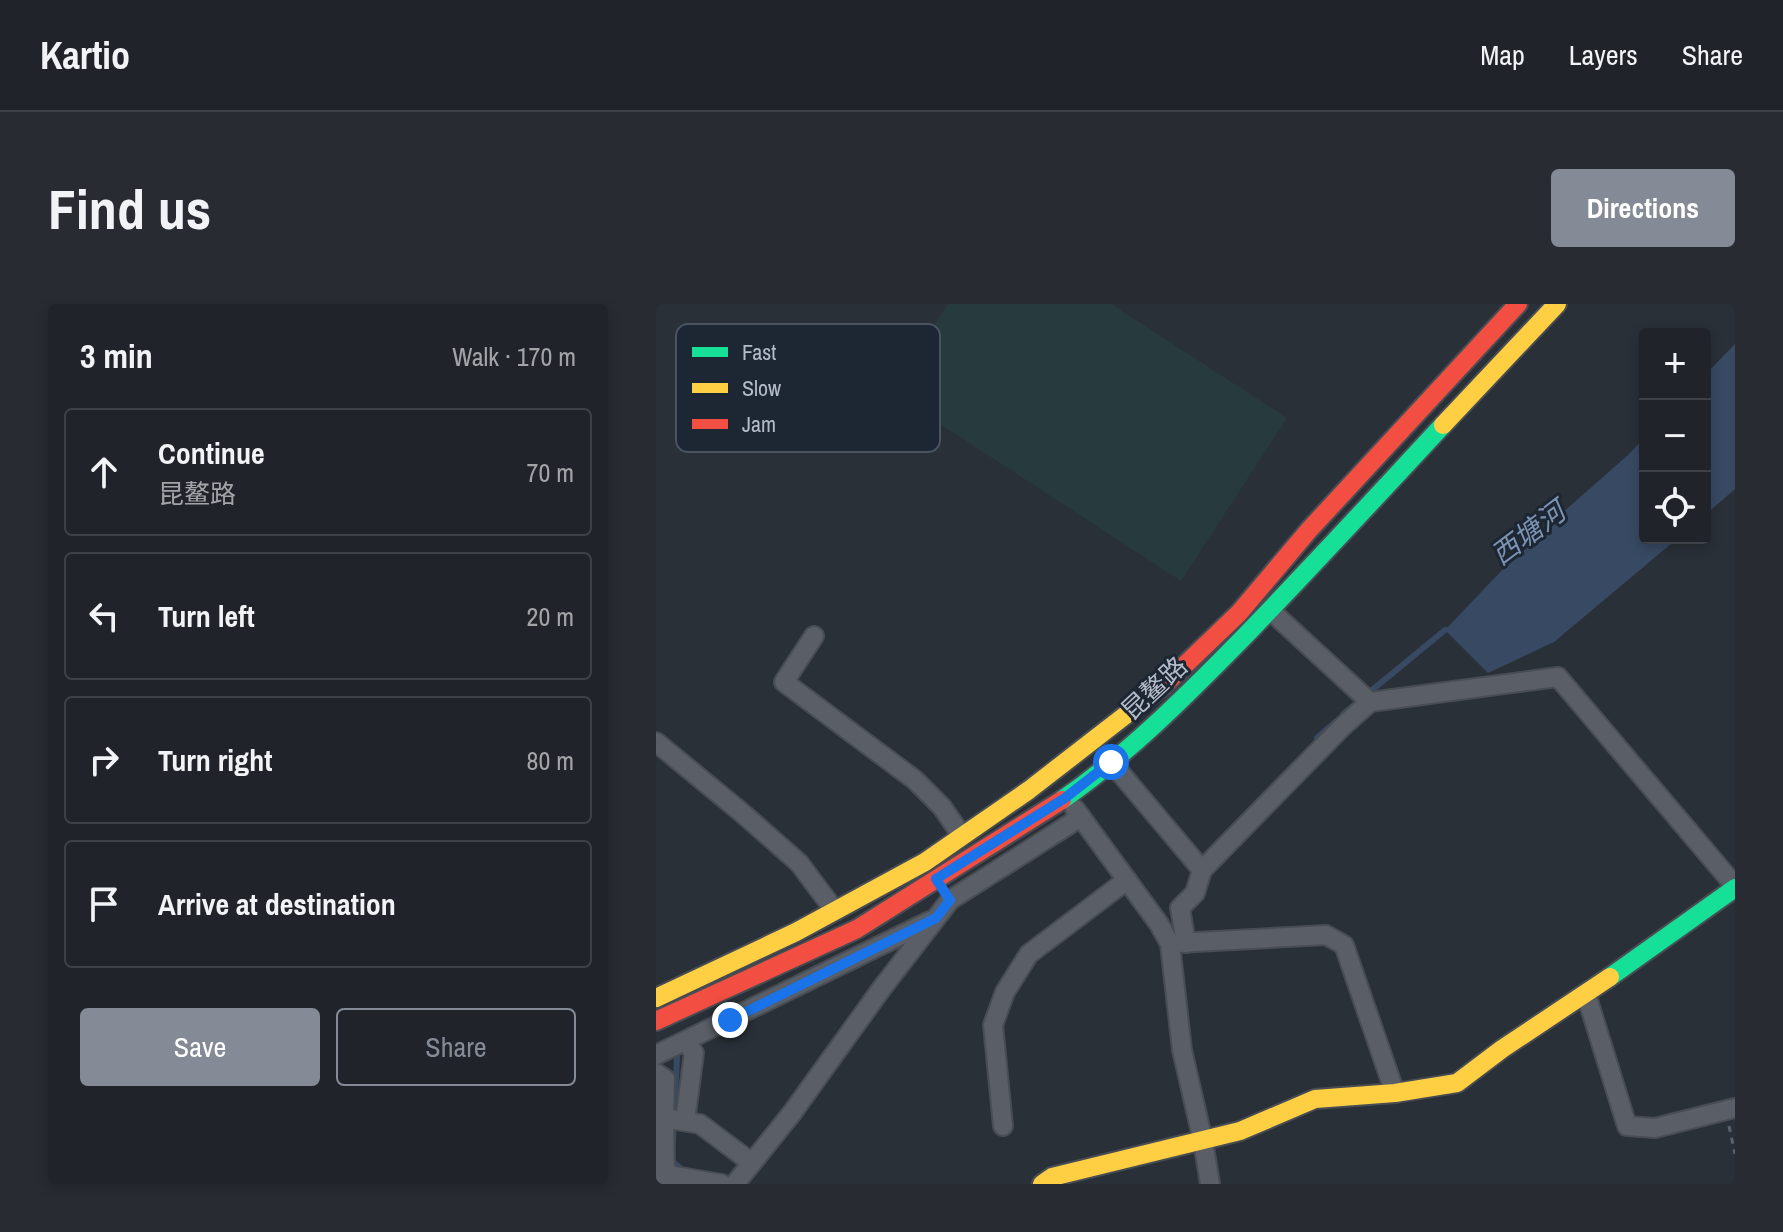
<!DOCTYPE html>
<meta charset="utf-8">
<style>
body{margin:0;font-family:"Archivo Narrow","Noto Sans SC",sans-serif;background:#282c32;color:#f1f3f6}
.controls{position:absolute;right:24px;top:24px;display:grid;overflow:hidden;border-radius:8px;box-shadow:0 4px 12px #0003}
.controls button{width:72px;height:72px;display:grid;place-items:center;padding:0;border:0;border-bottom:2px solid #3d4147;background:#20242a;color:#f1f3f6;font:40px sans-serif}
.stop{position:absolute;width:24px;height:24px;margin:-18px;border:6px solid #1a73e8;border-radius:50%;background:#fff}
.stop.end{background:#1a73e8;border-color:#fff;box-shadow:0 2px 8px #0008}
.list{margin:0;padding:0;list-style:none}
h2{display:flex;justify-content:space-between;align-items:center;height:104px;margin:0;padding:0 32px;font-size:34px}
h2 small{font-size:26px;font-weight:400;color:#a2a4a8}
.list li{display:grid;grid-template-columns:52px 1fr auto;gap:24px;align-items:center;box-sizing:border-box;height:128px;margin:0 16px 16px;padding:0 16px;border:2px solid #3d4147;border-radius:8px}
.list b{display:block;font-size:30px;white-space:nowrap}
.list p{margin:0;font-size:26px;white-space:nowrap;color:#a2a4a8}
.list em{font-size:26px;font-style:normal;color:#a2a4a8}
.actions{display:flex;gap:16px;padding:24px 32px}
.actions a{flex:1;padding:18px 0;border:2px solid #848b96;border-radius:8px;text-align:center;font-size:28px;color:#848b96}
.actions .main{background:#848b96;color:#fff}
.icon{flex:none;width:44px;height:44px;fill:none;stroke:currentColor;stroke-width:2;stroke-linecap:round;stroke-linejoin:round}
.map{position:relative;flex:none;width:1079px;height:880px;overflow:hidden;border-radius:8px}
header{display:flex;align-items:center;gap:48px;box-sizing:border-box;height:112px;padding:0 40px;background:#20242a;border-bottom:2px solid #3d4147}
header strong{font-size:38px}
nav{display:flex;gap:44px;margin-inline-start:auto;font-size:28px}
.intro{display:flex;align-items:center;justify-content:space-between;box-sizing:border-box;height:192px;padding:0 48px}
h1{margin:0;font-size:56px}
.button{padding:20px 36px;border-radius:8px;background:#848b96;color:#fff;font-size:28px;font-weight:700}
main{display:flex;gap:48px;padding:0 48px}
aside{flex:1;background:#20242a;border-radius:8px;box-shadow:0 4px 12px #0003}
.map>svg:first-child{display:block}
</style>
<header>
<strong>Kartio</strong>
<nav><a>Map</a><a>Layers</a><a>Share</a></nav>
</header>
<div class="intro"><h1>Find us</h1><a class="button">Directions</a></div>
<main>
<aside>
<h2>3 min<small>Walk · 170 m</small></h2>
<ul class="list">
<li><svg class="icon" aria-label="ahead" viewBox="0 0 24 24"><path d="M12 20V5M6 11l6-6 6 6"/></svg><div><b>Continue</b><p>昆鳌路</p></div><em>70 m</em></li>
<li><svg class="icon" aria-label="left" viewBox="0 0 24 24"><path d="M17 20v-9H6M10 6l-5 5 5 5"/></svg><div><b>Turn left</b></div><em>20 m</em></li>
<li><svg class="icon" aria-label="right" viewBox="0 0 24 24"><path d="M7 20v-9h11M14 6l5 5-5 5"/></svg><div><b>Turn right</b></div><em>80 m</em></li>
<li><svg class="icon" aria-label="arrive" viewBox="0 0 24 24"><path d="M6 21V4h12l-3 4 3 4H6"/></svg><div><b>Arrive at destination</b></div></li>
</ul>
<div class="actions"><a class="main">Save</a><a>Share</a></div>
</aside>
<div class="map">
<svg width="1079" height="880" viewBox="0 0 1079 880">
<rect width="100%" height="100%" fill="#2a3038"/>
<path fill="#273a3e" d="M292 0H455L631 114 525 277 235 88Z"/>
<g fill="#384963">
<path d="M1079 40V185L1049 211V71Z"/>
<path d="M989 133V234H1022L898 338 832 369 789 326 872 239 972 151Z"/>
</g>
<g fill="none" stroke-linecap="round" stroke-linejoin="round">
<g stroke="#384963" stroke-width="6">
<path d="M687 410 789 326"/>
<path d="M661 434 679 418"/>
<path d="M21 753 16 857 29 868"/>
</g>
<defs>
<g id="street">
<path d="M614 306 714 398"/>
<path d="M158 332 128 378 259 476 286 503 306 532"/>
<path d="M0 438 85 508 143 559 179 607"/>
<path d="M455 458 546 566"/>
<path d="M419 505 503 620 514 640 526 746 547 837 554 880"/>
<path d="M521 639 670 631 688 641 739 789"/>
<path d="M530 639 524 604 539 589 546 566 687 422 714 398 902 373 1079 582"/>
<path d="M930 690 971 822 999 824 1079 804"/>
<path d="M0 751 274 617"/>
<path d="M0 769 9 775 8 814 9 872"/>
<path d="M8 814 44 820 96 859"/>
<path d="M29 817 38 749 30 737"/>
<path d="M347 822 337 721 349 688 373 650 471 576"/>
<path d="M0 874 12 871 66 880"/>
<path d="M79 880 136 809 226 684 294 596 425 513"/>
</g>
<g id="fast">
<path d="M406 496C471 451 528 394 583 338 652 267 719 194 787 121"/>
<path d="M954 673 1079 584"/>
</g>
<g id="slow">
<path d="M787 121 901 0"/>
<path d="M0 694 140 628 269 558 373 486 507 382"/>
<path d="M386 880 396 873 584 827 659 795 739 789 801 779 846 745 954 673"/>
</g>
<g id="jam">
<path d="M507 382 583 309 653 226 862 0"/>
<path d="M0 717 201 625 406 496"/>
</g>
</defs>
<use href="#street" stroke="#484c53" stroke-width="22"/>
<use href="#fast" stroke="#484c53" stroke-width="22"/>
<use href="#slow" stroke="#484c53" stroke-width="22"/>
<use href="#jam" stroke="#484c53" stroke-width="22"/>
<path stroke="#5d636a" stroke-width="3" stroke-dasharray="6 6" stroke-linecap="butt" d="M1073 822 1079 850"/>
<use href="#street" stroke="#5a5e66" stroke-width="18"/>
<use href="#fast" stroke="#16e098" stroke-width="18"/>
<use href="#slow" stroke="#ffcf43" stroke-width="18"/>
<use href="#jam" stroke="#f24e42" stroke-width="18"/>
</g>
<g fill="none" stroke-linecap="round" stroke-linejoin="round">
<path stroke="#1a73e8" stroke-width="10" d="M74 716 280 614 294 596 280 575 409 494 455 458"/>
</g>
<g text-anchor="middle" dominant-baseline="central" stroke-width="6" stroke-linejoin="round" paint-order="stroke">
<g font-size="26" fill="#b4bcc9" stroke="#1d2633">
<text transform="translate(498 384) rotate(-43)">昆鳌路</text>
</g>
<g font-size="28" font-style="italic" fill="#7c92b1" stroke="#1d2633">
<text transform="translate(872 229) rotate(-37)">西塘河</text>
</g>
</g>
<rect x="20" y="20" width="264" height="128" rx="12" fill="#1d2633" stroke="#4a5360" stroke-width="2"/>
<rect x="36" y="43" width="36" height="10" fill="#16e098"/>
<rect x="36" y="79" width="36" height="10" fill="#ffcf43"/>
<rect x="36" y="115" width="36" height="10" fill="#f24e42"/>
<g font-size="22" fill="#b4bcc9">
<text x="86" y="56">Fast</text>
<text x="86" y="92">Slow</text>
<text x="86" y="128">Jam</text>
</g>
</svg>
<div class="controls">
<button>+</button>
<button>−</button>
<button><svg class="icon" aria-label="locate" viewBox="0 0 24 24"><circle cx="12" cy="12" r="6"/><path d="M12 2v4M12 18v4M2 12h4M18 12h4"/></svg></button>
</div>
<div class="stop" style="left:455px;top:458px"></div>
<div class="stop end" style="left:74px;top:716px"></div>
</div>
</main>
